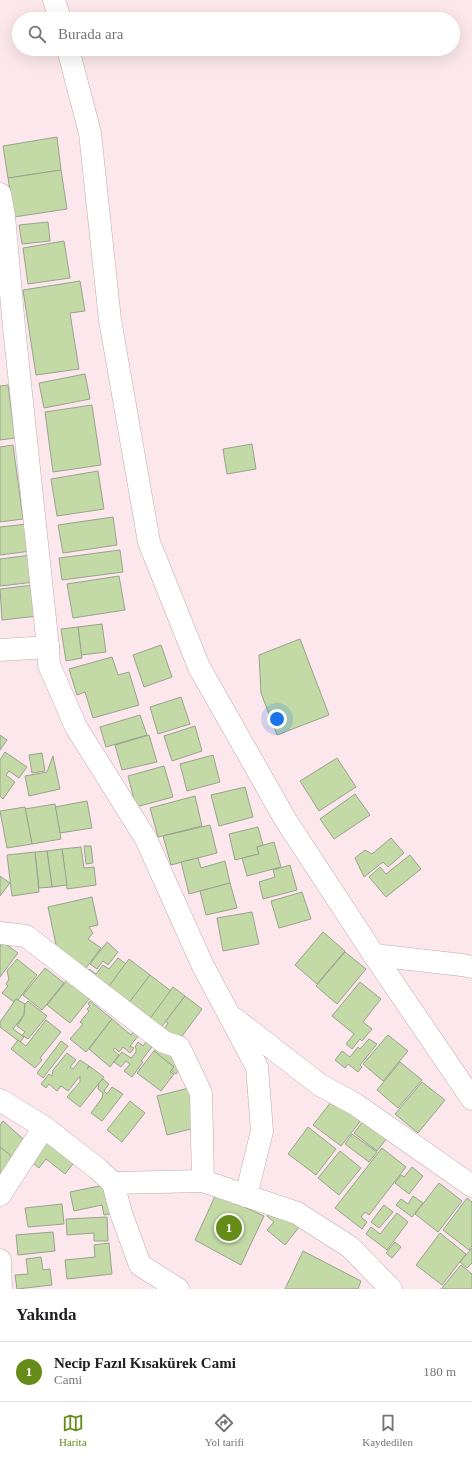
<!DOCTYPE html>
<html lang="tr">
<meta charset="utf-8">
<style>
body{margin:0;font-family:"Times New Roman",serif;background:#f2f2f2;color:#202124}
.you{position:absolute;left:277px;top:719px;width:14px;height:14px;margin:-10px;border:3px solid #fff;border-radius:50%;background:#1a73e8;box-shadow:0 0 0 6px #1a73e833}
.badge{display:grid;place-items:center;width:26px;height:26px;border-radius:50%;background:#658c18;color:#fff;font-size:13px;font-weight:700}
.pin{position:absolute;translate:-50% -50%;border:2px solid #fff;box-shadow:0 1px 4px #0006}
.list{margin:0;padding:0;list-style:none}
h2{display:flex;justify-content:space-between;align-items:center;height:52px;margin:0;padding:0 16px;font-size:17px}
h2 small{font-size:13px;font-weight:400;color:#757577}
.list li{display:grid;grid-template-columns:26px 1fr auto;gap:12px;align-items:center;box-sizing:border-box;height:60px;padding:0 16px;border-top:1px solid #e0e0e0}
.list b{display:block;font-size:15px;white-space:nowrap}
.list p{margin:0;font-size:13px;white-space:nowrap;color:#757577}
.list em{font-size:13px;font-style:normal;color:#757577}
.icon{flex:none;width:22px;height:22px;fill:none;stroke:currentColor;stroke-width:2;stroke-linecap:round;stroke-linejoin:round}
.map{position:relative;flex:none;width:472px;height:1289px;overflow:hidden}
.search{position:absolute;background:#fff;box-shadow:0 4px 16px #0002;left:12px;right:12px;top:12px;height:44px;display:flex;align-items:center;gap:10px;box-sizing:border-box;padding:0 14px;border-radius:22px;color:#757577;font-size:15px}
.sheet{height:112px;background:#fff}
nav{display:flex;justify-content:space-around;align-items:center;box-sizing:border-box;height:56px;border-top:1px solid #e0e0e0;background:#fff;font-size:11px;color:#757577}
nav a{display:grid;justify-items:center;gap:2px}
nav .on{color:#658c18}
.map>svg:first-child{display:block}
</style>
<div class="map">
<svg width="472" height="1289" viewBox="0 0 472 1289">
<rect width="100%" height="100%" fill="#fce8ec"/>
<g fill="#c3daa6" stroke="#99a28f">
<path d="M57 137 61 170 8 178 3 146Z"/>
<path d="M61 170 67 209 14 217 8 178Z"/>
<path d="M48 222 50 241 22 244 19 225Z"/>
<path d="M64 241 70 278 28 284 23 248Z"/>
<path d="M80 281 85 311 70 313 79 369 36 375 23 290Z"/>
<path d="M85 374 90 399 44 408 39 383Z"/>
<path d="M8 385 15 438 0 440V386Z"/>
<path d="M92 405 101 465 53 472 45 412Z"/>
<path d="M252 444 256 469 227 474 223 449Z"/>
<path d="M13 445 23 519 0 522V447Z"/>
<path d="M98 471 104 509 57 516 51 479Z"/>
<path d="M113 517 117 545 63 553 58 525Z"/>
<path d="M27 524 31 551 0 555V527Z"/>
<path d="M120 550 123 572 62 580 59 558Z"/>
<path d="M31 555 35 582 0 586V559Z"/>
<path d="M119 576 125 610 73 618 67 584Z"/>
<path d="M34 585 38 616 2 620 0 589Z"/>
<path d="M102 624 106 652 81 655 78 627Z"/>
<path d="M78 627 82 658 66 661 61 629Z"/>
<path d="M300 639 329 715 277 735 261 693 259 655Z"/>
<path d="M161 645 172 677 144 687 133 655Z"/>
<path d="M112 657 118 675 129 672 139 705 93 718 85 692 77 695 69 669Z"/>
<path d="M181 697 190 724 158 734 150 707Z"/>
<path d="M140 715 147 735 106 747 100 727Z"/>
<path d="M195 726 202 751 172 761 164 736Z"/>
<path d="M0 735 7 740 0 750Z"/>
<path d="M149 735 157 762 122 770 115 745Z"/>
<path d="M5 752 27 767 19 778 9 771 6 775 15 782 3 799 0 796V760Z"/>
<path d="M42 753 45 771 32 773 29 755Z"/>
<path d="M213 755 220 782 187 791 180 764Z"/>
<path d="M53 756 60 789 29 796 25 776 47 772Z"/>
<path d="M337 758 356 787 319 811 300 781Z"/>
<path d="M164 766 173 797 136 807 128 776Z"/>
<path d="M245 787 253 817 219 826 211 795Z"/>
<path d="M355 794 370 815 334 839 320 819Z"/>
<path d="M195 796 202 826 158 837 150 808Z"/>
<path d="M87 801 92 828 60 833 55 807Z"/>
<path d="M55 804 61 839 32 844 25 809Z"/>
<path d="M25 807 32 844 7 848 0 811Z"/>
<path d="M210 825 217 853 171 865 163 836Z"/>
<path d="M258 827 263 845 257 847 259 854 235 860 229 834Z"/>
<path d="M391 838 404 853 388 867 383 862 364 877 355 858 365 850 372 854Z"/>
<path d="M274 842 281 867 247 876 242 858 259 854 257 847Z"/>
<path d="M84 846H91L93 863 86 864Z"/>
<path d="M81 847 84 868 94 867 96 885 67 889 62 849Z"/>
<path d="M62 849 67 885 52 887 47 851Z"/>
<path d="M47 851 52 887 39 888 35 852Z"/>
<path d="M35 852 39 892 12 896 7 855Z"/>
<path d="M410 855 421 869 386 897 369 877 380 867 386 874Z"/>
<path d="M198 858 201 868 225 861 230 883 189 894 181 862Z"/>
<path d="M290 865 297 890 263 899 259 882 275 877 273 870Z"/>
<path d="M0 876 10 883 0 896Z"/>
<path d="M230 883 237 908 206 915 200 891Z"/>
<path d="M302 892 311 919 279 928 271 901Z"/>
<path d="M92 897 98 925 89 927 93 933 88 939 101 948 83 972 58 954 48 907Z"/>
<path d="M252 912 259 944 223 951 217 918Z"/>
<path d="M323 932 345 951 317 984 295 965Z"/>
<path d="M3 942 18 953 0 977V946Z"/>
<path d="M107 942 118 952 108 965 103 961 97 969 90 964Z"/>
<path d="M345 952 366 969 337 1004 316 986Z"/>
<path d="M118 958 126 964 104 993 83 977 89 969 96 974 103 965 109 969Z"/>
<path d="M17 959 37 975 18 1000 16 999 14 1002 2 993 8 986 6 984 9 979 7 971Z"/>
<path d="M129 959 150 975 125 1009 104 993Z"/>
<path d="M45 968 64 983 42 1010 23 995Z"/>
<path d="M71 975 94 993 70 1023 47 1005Z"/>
<path d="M150 975 171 991 149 1020 128 1004Z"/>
<path d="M360 982 381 999 363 1022 372 1029 362 1041 360 1039 352 1049 346 1044 354 1034 332 1016Z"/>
<path d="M173 987 185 996 160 1029 149 1020Z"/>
<path d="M185 996 202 1009 177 1043 162 1032 168 1023 166 1021Z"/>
<path d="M16 999 25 1004 24 1015 13 1029 24 1037 20 1042 0 1027V1022Z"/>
<path d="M28 1001 47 1016 28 1039 22 1035 25 1032 17 1026 24 1015 25 1004Z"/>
<path d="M90 1001 112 1019 86 1052 70 1039 83 1024 80 1022 89 1011 87 1009 90 1006 88 1004Z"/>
<path d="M112 1019 131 1035 134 1031 139 1035 130 1046 134 1048 130 1053 123 1047 119 1052 115 1048 113 1050 119 1055 110 1067 89 1049Z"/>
<path d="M46 1020 61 1032 40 1058 42 1060 35 1068 11 1049 18 1040 26 1046Z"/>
<path d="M388 1035 408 1051 383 1081 363 1064Z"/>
<path d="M369 1039 377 1044 360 1065 362 1067 358 1072 348 1064 345 1068 335 1060 342 1051 350 1057 358 1047 360 1049Z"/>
<path d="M61 1041 68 1046 43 1078 37 1073Z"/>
<path d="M138 1042 143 1046 146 1042 152 1047 141 1061 143 1062 132 1077 124 1071 130 1064 126 1061 121 1067 114 1062 122 1052 131 1058 136 1052V1048L135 1047Z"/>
<path d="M159 1045 182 1063 181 1067 176 1074 171 1070 174 1067 154 1051Z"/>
<path d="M154 1051 174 1067 170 1072 174 1074 161 1091 137 1073Z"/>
<path d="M67 1053 76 1060 70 1067 73 1069 80 1060 89 1066 87 1069 89 1066 104 1077 80 1107 67 1097 80 1082V1076L68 1091 61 1086 57 1091 49 1084 46 1088 41 1084 49 1074 52 1076 53 1070Z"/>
<path d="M400 1062 422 1080 398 1108 377 1090Z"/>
<path d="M103 1079 109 1084 104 1091 107 1094 112 1087 123 1094 102 1121 91 1113 102 1098 103 1093 98 1089 99 1083Z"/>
<path d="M422 1082 445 1100 418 1133 395 1114Z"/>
<path d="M189 1088 199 1127 167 1135 157 1096Z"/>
<path d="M335 1097 362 1119 341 1146 313 1125Z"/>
<path d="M130 1101 145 1113 122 1142 107 1130Z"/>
<path d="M367 1116 390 1134 377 1151 354 1133Z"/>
<path d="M3 1121 30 1145 17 1161 0 1147V1125Z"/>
<path d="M308 1127 336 1149 316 1175 288 1154Z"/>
<path d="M47 1133 77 1159 65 1174 46 1159 39 1168 27 1158Z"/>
<path d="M352 1134 377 1152 369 1162 345 1144Z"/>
<path d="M0 1147 17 1161 0 1180Z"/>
<path d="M382 1148 406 1167 369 1215 365 1212 361 1217 367 1222 362 1229 335 1208Z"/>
<path d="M340 1151 361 1168 339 1195 318 1178Z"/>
<path d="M412 1167 423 1176 409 1194 395 1183 401 1175 404 1177Z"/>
<path d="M439 1183 462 1201 438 1232 415 1214Z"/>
<path d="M109 1184 115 1213 104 1215 102 1205 74 1211 70 1192Z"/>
<path d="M216 1194 264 1216 241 1265 195 1240Z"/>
<path d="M413 1196 423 1203 412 1217 396 1205 401 1199 408 1204Z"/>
<path d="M467 1198 472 1202V1246L469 1250 443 1230Z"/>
<path d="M62 1204 64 1224 28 1227 25 1208Z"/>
<path d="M384 1205 393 1212 379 1228 371 1222Z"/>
<path d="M272 1210 284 1221 291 1212 303 1222 285 1245 267 1230 274 1222 267 1216Z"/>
<path d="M397 1213 408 1222 387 1250 366 1234 371 1227 380 1234Z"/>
<path d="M107 1217 108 1241H94V1233L67 1235 66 1219Z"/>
<path d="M53 1232 55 1251 18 1255 16 1235Z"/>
<path d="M440 1233 466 1254 442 1285 416 1265Z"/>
<path d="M395 1242 401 1247 392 1258 386 1253Z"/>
<path d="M109 1243 112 1274 67 1279 65 1260 95 1257 94 1245Z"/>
<path d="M472 1248V1263L467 1268 460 1262Z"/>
<path d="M303 1251 361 1281 358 1289H285Z"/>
<path d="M41 1257 43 1270 50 1269 52 1285 17 1289 15 1275 28 1274 26 1259Z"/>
<path d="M461 1265 472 1274V1289H441Z"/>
</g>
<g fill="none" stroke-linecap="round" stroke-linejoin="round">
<defs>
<g id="minor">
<path d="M54 0 60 19"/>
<path d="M68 49 90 133 110 320 149 542 199 667 285 819 374 955 472 1099"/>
<path d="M0 194 4 216 14 327 48 647 49 665 76 727 146 839 203 966 257 1067 262 1131 246 1196"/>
<path d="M0 650 48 647"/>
<path d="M0 933 26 936 164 1042 179 1047 201 1093 203 1181"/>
<path d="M374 955 462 965 472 967"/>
<path d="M235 1019 320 1085 355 1104 472 1186"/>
<path d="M0 1100 44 1127 98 1169 113 1183 121 1213 140 1265 178 1289"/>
<path d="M113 1183 203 1181 297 1213 350 1247 391 1289"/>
<path d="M0 1195 44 1127"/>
<path d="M0 1260 1 1289"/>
</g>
</defs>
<use href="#minor" stroke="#c0a8ad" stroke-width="23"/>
<use href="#minor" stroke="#fff" stroke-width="22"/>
</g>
</svg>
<div class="you"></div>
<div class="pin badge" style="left:229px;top:1228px">1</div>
<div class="search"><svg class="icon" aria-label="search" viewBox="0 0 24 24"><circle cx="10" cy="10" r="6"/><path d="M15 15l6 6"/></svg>Burada ara</div>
</div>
<section class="sheet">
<h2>Yakında<small></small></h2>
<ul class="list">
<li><span class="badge">1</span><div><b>Necip Fazıl Kısakürek Cami</b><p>Cami</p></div><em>180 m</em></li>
</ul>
</section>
<nav>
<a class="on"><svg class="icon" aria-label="map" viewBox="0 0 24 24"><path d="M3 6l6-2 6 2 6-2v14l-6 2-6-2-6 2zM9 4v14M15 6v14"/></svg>Harita</a>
<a><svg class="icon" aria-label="directions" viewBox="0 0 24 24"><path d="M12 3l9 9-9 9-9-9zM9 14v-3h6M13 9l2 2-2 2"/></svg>Yol tarifi</a>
<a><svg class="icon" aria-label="saved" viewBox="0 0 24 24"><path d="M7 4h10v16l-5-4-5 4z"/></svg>Kaydedilen</a>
</nav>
